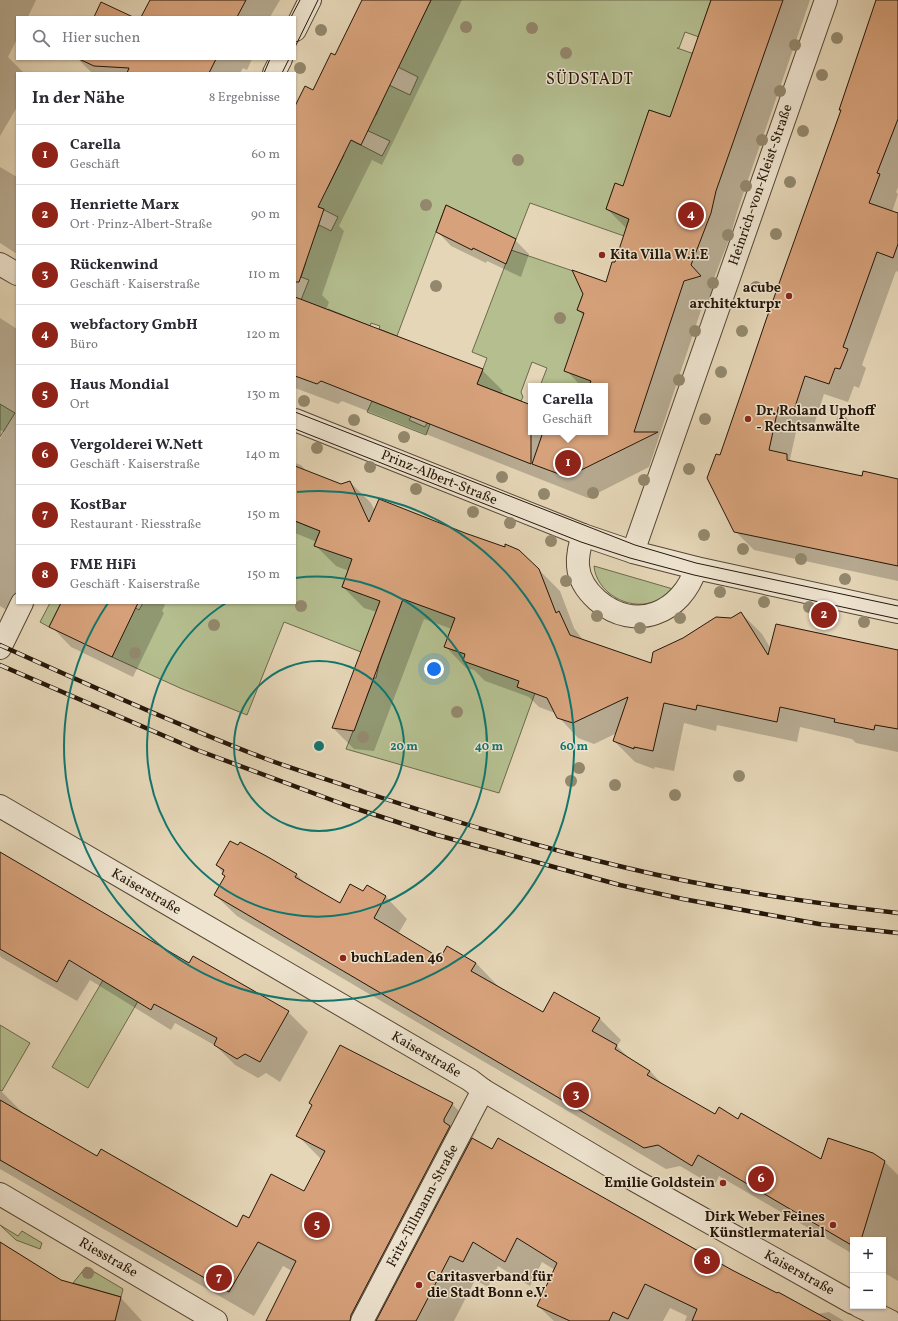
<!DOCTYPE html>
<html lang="de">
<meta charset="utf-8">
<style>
body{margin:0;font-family:Vollkorn,serif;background:#f2f2f3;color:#2b2b33}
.controls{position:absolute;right:12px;bottom:12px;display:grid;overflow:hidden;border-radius:0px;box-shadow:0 1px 3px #0004}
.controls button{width:36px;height:36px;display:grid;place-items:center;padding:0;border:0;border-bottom:1px solid #e1e1e2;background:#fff;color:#2b2b33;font:20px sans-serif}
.you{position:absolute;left:434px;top:669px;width:14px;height:14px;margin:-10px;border:3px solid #fff;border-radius:50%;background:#1a73e8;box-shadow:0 0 0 6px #1a73e833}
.badge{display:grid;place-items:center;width:26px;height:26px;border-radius:50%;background:#8f2418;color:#fff;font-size:13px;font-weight:700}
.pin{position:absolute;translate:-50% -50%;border:2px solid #fff;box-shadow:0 1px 4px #0006}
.popup{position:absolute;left:528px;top:383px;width:80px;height:52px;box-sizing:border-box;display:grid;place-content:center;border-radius:0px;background:#fff;filter:drop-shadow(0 1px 3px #0005);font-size:13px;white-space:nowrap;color:#7c7c81}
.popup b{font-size:15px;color:#2b2b33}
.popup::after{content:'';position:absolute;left:50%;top:100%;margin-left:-8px;border:8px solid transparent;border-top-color:#fff}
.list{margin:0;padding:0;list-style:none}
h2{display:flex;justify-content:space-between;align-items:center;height:52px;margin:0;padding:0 16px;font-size:17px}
h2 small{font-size:13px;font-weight:400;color:#7c7c81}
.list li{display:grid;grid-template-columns:26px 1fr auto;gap:12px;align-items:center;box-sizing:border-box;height:60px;padding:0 16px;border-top:1px solid #e1e1e2}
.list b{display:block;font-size:15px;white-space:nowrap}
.list p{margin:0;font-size:13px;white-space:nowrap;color:#7c7c81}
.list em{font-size:13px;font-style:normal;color:#7c7c81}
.icon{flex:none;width:22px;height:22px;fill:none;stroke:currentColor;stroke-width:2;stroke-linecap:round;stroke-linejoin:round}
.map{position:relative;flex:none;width:898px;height:1321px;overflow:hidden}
.search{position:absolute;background:#fff;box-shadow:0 1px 3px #0004;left:16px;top:16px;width:280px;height:44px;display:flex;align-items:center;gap:10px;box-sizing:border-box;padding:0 14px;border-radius:0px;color:#7c7c81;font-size:15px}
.panel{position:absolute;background:#fff;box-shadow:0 1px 3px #0004;left:16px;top:72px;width:280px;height:532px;border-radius:0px}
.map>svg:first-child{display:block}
</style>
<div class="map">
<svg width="898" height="1321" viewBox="0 0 898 1321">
<rect width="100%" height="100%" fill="#e5d6b7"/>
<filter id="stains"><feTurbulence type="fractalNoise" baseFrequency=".005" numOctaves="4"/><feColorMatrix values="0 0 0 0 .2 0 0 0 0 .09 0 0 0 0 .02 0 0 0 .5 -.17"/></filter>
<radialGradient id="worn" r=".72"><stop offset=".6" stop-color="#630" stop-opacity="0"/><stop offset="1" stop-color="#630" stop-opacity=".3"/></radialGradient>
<g fill="#b4be8f" stroke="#6c6a4c">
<path d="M431 0H711L699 37 685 32 679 48H677L700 56 678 120 649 110 637 146 627 187 615 184 606 209 629 219 624 236 530 203 516 239 446 205 397 336 379 329 380 326 371 323 370 326 328 309 313 349 295 315 309 280 301 277 306 262 295 258 312 241 319 225 331 231 338 217 313 204 314 184 327 189 344 155 331 148 349 136 351 140 382 156 390 141 360 127 376 115 389 85 410 95 418 77 398 67Z"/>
<path d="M511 250 588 276 582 278 580 287 584 292 577 310 612 322 589 386H540L547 368 532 362 521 392 523 397 521 401 474 383 480 377 487 358 472 352Z"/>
<path d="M372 401 409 415 411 417 409 420 425 427 427 423 430 424 426 435 367 412Z"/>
<path d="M0 404 15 413 0 437Z"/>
<path d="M295 521 320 531 314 545 355 553 342 587 361 594 370 572 386 586 361 652 284 622 247 715 180 688 112 657 134 607 139 610 143 603H295Z"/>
<path d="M594 566 673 589C667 595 661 600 653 602 628 611 596 592 594 566Z"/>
<path d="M447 590 439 612 455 618 445 647 465 654 491 647 535 693 499 793 346 749 374 678H376L379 664 403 599 400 591Z"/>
<path d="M50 603H61L49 627 40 622Z"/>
<path d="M106 975 141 996 88 1088 52 1067Z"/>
<path d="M0 1025 30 1043 2 1091 0 1090Z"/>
<path d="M0 1225 18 1236 22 1231 42 1243 40 1249 16 1240Z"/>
<path d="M86 1267 123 1289 121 1297 73 1283Z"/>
</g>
<g fill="#0003">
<path d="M0 0H36L28 17H17V39L8 57 24 73H17V107L0 136Z"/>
<path d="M151 0H280L270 17H142Z"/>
<path d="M363 0H462L382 165 372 160 339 226 344 231 322 295 329 302 326 310 482 370 503 391 501 394 531 406V432H605V386H581L566 370 584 316 578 310 606 283 615 264 627 229 607 209 671 118 713 0H810L737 212 731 234 711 286 720 297 704 301 649 467 588 498 342 401 338 404 295 388V109L313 91 335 56Z"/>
<path d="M876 0H898V187L896 192 898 194 892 212 898 214V272L896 271 862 365 866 368 859 388 854 386 848 402 824 394 813 428 798 423 790 459 794 463 863 477 898 480V581L754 550 735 531 720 457 842 111 840 109Z"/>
<path d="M78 59H252L247 70 243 68 240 73H92Z"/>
<path d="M0 167 17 177V254L0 243Z"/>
<path d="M437 231 515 240 529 254 521 277 487 261 486 263 451 246Z"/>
<path d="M0 318 17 329V594L8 611 0 606V439L4 432 0 430Z"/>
<path d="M295 463 301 465 307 472 341 485 350 482 371 503 375 511 464 533 505 548 519 550 560 591 574 628 583 640 652 665 741 613 762 634 771 649 898 651V752L856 743 852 739 800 727 797 742 717 725 716 731 684 723 674 771 655 767 654 769 635 762 614 741 617 733 594 744 578 738 555 713 539 707 529 697 485 681 474 670 466 668 446 647 452 629 424 619 374 751 354 749 333 728 377 612 364 608 343 587 349 571 336 566 315 545 317 542 295 533Z"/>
<path d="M62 603H163L165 605 162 611 164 613 133 677 71 647 51 626Z"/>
<path d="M0 853 189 965 288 1012 308 1032 280 1082 266 1073 258 1078 235 1065 216 1046 175 1023 171 1030 90 980 77 1001 2 958 0 956Z"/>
<path d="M217 865 296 874 308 886 340 905 364 893 368 886 386 897 407 919 398 934 441 959 476 963 497 985 496 986 543 1014 599 1018 621 1040 617 1046 630 1059 650 1071 663 1085 716 1115 739 1121 821 1160 884 1161 898 1175V1281L883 1272V1240H853V1254L719 1176 714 1186 680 1166 666 1169 237 916 215 895 226 877Z"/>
<path d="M0 1090 26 1116 97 1157 237 1228 249 1219 305 1192 322 1160 297 1135 452 1104 477 1129 472 1139 817 1314 829 1312 844 1321H685L687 1316 670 1308 663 1321H554L538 1306 555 1270 542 1262 530 1286 498 1266 488 1287 475 1280 454 1321H267L292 1271 283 1266 254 1316 0 1169Z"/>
<path d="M0 1243 60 1281 121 1298 142 1321H0Z"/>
</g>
<g fill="#d7a27b" stroke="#251609">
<path d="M150 0H246L237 17H141Z"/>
<path d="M362 0H431L361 145 351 140 318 207 324 209 299 282H295V106L305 86 313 90 331 53 335 55Z"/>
<path d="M711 0H783L716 191 711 213 691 265 701 276 684 281 634 432H658L567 477 532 464 543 432H605V386H589L591 381 564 371 584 313 577 310 583 294 572 270 606 282 612 262H615L629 219 606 209 615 183 623 186 649 110 670 117Z"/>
<path d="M876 0H898V119L877 173 880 174 869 203 898 213V244L893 258 877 252 843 347 848 349 840 369 835 368 829 384 805 376 794 410 779 404 769 450 787 454V460L862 476 863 471 898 479V566L734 532 707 478 716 454 720 455 742 391 766 320 841 110H839Z"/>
<path d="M101 2 133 17H94Z"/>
<path d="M79 59H216L209 73H127L129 68 94 66Z"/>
<path d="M446 205 516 239 506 264 473 248 472 250 436 232Z"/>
<path d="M295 297 483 369 477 384 531 405V464L321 381 317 384 295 376Z"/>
<path d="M295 466 341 484 350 481 369 522 379 499 465 533 505 547V544L519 550 539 569 556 613 559 611 570 635 651 663 653 652 683 638 716 617 731 618 741 612 768 655 776 624 898 650V729L875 725 874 730 834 722 835 719 780 707 777 722 697 705 696 710 664 703 653 751 634 747V749L613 741 628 697 573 723 557 718 547 698 517 687 519 681 463 661 465 654 444 647 455 618 403 599 354 731 332 728 380 601 342 587 352 559 314 546 320 531 295 521Z"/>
<path d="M61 603H138L112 657 49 627Z"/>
<path d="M230 841 238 845 240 842 268 857 297 874 295 877 340 903 350 884 363 891 367 885 386 896 374 918 440 958 447 946 476 963 471 971 543 1012 554 992 600 1018 592 1031 617 1045 615 1049 650 1071 647 1075 715 1114 719 1107 738 1119 741 1113 821 1159 828 1138 873 1153 885 1161 861 1240H853V1246L698 1155 692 1166 658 1145 644 1148 214 895 225 876 222 874 224 870 216 865Z"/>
<path d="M0 852 189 963 193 956 289 1011 260 1062 245 1054 237 1059 214 1045 217 1038 154 1004 151 1010 69 960 57 982 0 949Z"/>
<path d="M340 1045 453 1103 444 1119V1122L450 1126 351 1315 350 1321H266L296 1261 258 1242 229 1292 0 1160V1100L97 1156 101 1149 237 1227 243 1215 249 1218 271 1174 304 1191 325 1151 296 1136 312 1105 309 1103Z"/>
<path d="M472 1138 492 1149 498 1138 732 1270 777 1293 778 1292 831 1321H692L697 1309 645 1284 628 1319 613 1312 609 1321H570L537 1306 557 1263 517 1238 505 1262 473 1242 463 1262 450 1256 416 1321H376Z"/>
<path d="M0 1242 61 1280 121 1297 115 1321H0Z"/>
</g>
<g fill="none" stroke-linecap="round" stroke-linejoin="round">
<defs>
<g id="minor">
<path d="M295 30 310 0"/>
<path d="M274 73 281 59"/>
<path d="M0 264 17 274"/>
<path d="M295 420 583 535 633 552 696 568 898 612"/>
<path d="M583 535C580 545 577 555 578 566 579 579 587 591 597 600 635 633 682 613 696 568"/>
<path d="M633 552 826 0"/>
<path d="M0 648 22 603"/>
<path d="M0 806 470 1080 483 1090 634 1180 853 1303"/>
<path d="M0 1194 216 1321"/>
<path d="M859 1306 890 1321"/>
<path d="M362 1321 483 1090"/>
</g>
</defs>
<use href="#minor" stroke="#554634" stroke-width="24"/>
<use href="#minor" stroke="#eee4d0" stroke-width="22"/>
<g stroke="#251609" stroke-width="1">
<path d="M291 17 300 0"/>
<path d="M295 47 318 0"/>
<path d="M264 73 270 59"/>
<path d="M282 73 289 59"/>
<path d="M295 412 635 545 696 563 898 606"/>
<path d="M295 429 581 542 630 558 694 575 898 619"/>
</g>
<defs>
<g id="rail">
<path d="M0 645C86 684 173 723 261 757 295 770 330 780 364 792 449 820 535 846 623 867 713 889 806 902 898 913"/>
<path d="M0 665 197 750 348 806 437 835 620 885 683 899 819 924 898 933"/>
</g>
</defs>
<use href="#rail" stroke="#251609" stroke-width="4.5"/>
<use href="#rail" stroke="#eee4d0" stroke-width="3" stroke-dasharray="9" stroke-linecap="butt"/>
</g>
<g fill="#93886d">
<circle cx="466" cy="27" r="6"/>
<circle cx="532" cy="28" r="6"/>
<circle cx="321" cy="30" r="6"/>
<circle cx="837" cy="38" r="6"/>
<circle cx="795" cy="45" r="6"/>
<circle cx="566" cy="53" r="6"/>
<circle cx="300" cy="68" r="6"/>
<circle cx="822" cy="75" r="6"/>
<circle cx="780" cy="91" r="6"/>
<circle cx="803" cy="131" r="6"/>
<circle cx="762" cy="140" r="6"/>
<circle cx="518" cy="160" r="6"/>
<circle cx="790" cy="182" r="6"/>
<circle cx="746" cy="186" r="6"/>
<circle cx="426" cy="205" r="6"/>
<circle cx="776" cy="234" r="6"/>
<circle cx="728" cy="235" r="6"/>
<circle cx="713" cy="283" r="6"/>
<circle cx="436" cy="286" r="6"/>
<circle cx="756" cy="287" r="6"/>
<circle cx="560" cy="318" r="6"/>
<circle cx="695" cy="331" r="6"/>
<circle cx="742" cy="331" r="6"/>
<circle cx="721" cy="372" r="6"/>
<circle cx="679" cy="380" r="6"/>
<circle cx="304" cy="401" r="6"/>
<circle cx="705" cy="419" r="6"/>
<circle cx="354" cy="420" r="6"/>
<circle cx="842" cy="422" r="6"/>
<circle cx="404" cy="437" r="6"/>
<circle cx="317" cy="448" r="6"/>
<circle cx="370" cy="467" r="6"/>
<circle cx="689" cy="469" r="6"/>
<circle cx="502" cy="477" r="6"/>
<circle cx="644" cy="480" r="6"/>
<circle cx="416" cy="489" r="6"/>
<circle cx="593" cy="493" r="6"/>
<circle cx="544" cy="494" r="6"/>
<circle cx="473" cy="512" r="6"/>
<circle cx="510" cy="523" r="6"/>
<circle cx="704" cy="535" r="6"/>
<circle cx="551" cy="541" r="6"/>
<circle cx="743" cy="549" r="6"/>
<circle cx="801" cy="559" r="6"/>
<circle cx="845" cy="579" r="6"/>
<circle cx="566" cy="581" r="6"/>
<circle cx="720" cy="592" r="6"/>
<circle cx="764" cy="602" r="6"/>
<circle cx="301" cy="606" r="6"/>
<circle cx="809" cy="607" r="6"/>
<circle cx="597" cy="616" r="6"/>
<circle cx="680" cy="618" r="6"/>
<circle cx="864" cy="622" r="6"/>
<circle cx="214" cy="625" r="6"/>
<circle cx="640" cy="628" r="6"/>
<circle cx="135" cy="653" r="6"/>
<circle cx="457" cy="712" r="6"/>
<circle cx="363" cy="737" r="6"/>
<circle cx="579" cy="768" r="6"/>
<circle cx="739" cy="776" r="6"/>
<circle cx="571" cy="781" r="6"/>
<circle cx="615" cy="785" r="6"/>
<circle cx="675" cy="795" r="6"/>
<circle cx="88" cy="1273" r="6"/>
</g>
<g fill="none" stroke="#0f766e" stroke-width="2">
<circle cx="319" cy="746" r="85"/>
<path d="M295 578A170 170 0 1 1 226 603"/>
<path d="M297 492A255 255 0 1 1 108 603"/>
</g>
<g fill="#8f2418" stroke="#eee4d0" stroke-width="1.5">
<circle cx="602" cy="255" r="4"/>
<circle cx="789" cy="296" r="4"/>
<circle cx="748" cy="419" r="4"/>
<circle cx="343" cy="958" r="4"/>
<circle cx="723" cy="1183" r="4"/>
<circle cx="833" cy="1225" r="4"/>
<circle cx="419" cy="1285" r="4"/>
</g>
<g text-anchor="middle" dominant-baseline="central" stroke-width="3" stroke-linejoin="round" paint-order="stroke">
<g font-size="14" fill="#251609" stroke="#eee4d0">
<text transform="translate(761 185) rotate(-71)">Heinrich-von-Kleist-Straße</text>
<text transform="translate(439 478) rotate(22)">Prinz-Albert-Straße</text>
<text transform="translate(146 892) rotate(30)">Kaiserstraße</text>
<text transform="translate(426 1055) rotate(30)">Kaiserstraße</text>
<text transform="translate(423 1206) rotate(-62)">Fritz-Tillmann-Straße</text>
<text transform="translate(108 1258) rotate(30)">Riesstraße</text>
<text transform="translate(799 1273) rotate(29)">Kaiserstraße</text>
</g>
<g font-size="14" font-weight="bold" fill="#251609" stroke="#eee4d0" text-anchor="start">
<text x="610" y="255">Kita Villa W.i.E</text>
<text x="781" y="288" text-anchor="end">acube<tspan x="781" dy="16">architekturpr</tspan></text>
<text x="756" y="411">Dr. Roland Uphoff<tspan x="756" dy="16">- Rechtsanwälte</tspan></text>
<text x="351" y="958">buchLaden 46</text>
<text x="715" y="1183" text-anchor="end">Emilie Goldstein</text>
<text x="825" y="1217" text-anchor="end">Dirk Weber Feines<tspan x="825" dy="16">Künstlermaterial</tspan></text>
<text x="427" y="1277">Caritasverband für<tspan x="427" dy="16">die Stadt Bonn e.V.</tspan></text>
</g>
<g font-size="16" letter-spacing="1" fill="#251609" stroke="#eee4d0">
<text x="590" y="80">SÜDSTADT</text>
</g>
</g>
<circle cx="319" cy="746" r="6" fill="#0f766e" stroke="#eee4d0" stroke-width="2"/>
<g font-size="12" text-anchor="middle" font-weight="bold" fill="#0f766e" stroke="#eee4d0" stroke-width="3" stroke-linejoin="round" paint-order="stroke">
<text x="404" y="750">20 m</text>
<text x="489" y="750">40 m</text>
<text x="574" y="750">60 m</text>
</g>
<rect width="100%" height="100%" filter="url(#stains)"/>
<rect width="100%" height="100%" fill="url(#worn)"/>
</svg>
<div class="controls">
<button>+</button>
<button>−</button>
</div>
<div class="you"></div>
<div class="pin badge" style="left:568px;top:463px">1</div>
<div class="popup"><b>Carella</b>Geschäft</div>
<div class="pin badge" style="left:824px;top:615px">2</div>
<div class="pin badge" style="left:576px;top:1095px">3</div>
<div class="pin badge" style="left:691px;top:215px">4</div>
<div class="pin badge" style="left:317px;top:1225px">5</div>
<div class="pin badge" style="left:761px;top:1179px">6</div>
<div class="pin badge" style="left:219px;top:1278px">7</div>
<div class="pin badge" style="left:707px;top:1261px">8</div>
<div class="search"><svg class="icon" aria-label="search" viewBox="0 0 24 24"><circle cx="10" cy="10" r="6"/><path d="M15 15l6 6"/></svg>Hier suchen</div>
<section class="panel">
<h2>In der Nähe<small>8 Ergebnisse</small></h2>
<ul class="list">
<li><span class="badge">1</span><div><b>Carella</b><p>Geschäft</p></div><em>60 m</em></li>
<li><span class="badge">2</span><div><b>Henriette Marx</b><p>Ort · Prinz-Albert-Straße</p></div><em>90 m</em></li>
<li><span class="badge">3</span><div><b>Rückenwind</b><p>Geschäft · Kaiserstraße</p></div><em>110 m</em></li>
<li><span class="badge">4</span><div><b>webfactory GmbH</b><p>Büro</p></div><em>120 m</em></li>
<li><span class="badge">5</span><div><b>Haus Mondial</b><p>Ort</p></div><em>130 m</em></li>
<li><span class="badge">6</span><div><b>Vergolderei W.Nett</b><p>Geschäft · Kaiserstraße</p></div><em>140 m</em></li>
<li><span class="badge">7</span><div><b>KostBar</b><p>Restaurant · Riesstraße</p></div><em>150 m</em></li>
<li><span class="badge">8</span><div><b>FME HiFi</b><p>Geschäft · Kaiserstraße</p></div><em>150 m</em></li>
</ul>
</section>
</div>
